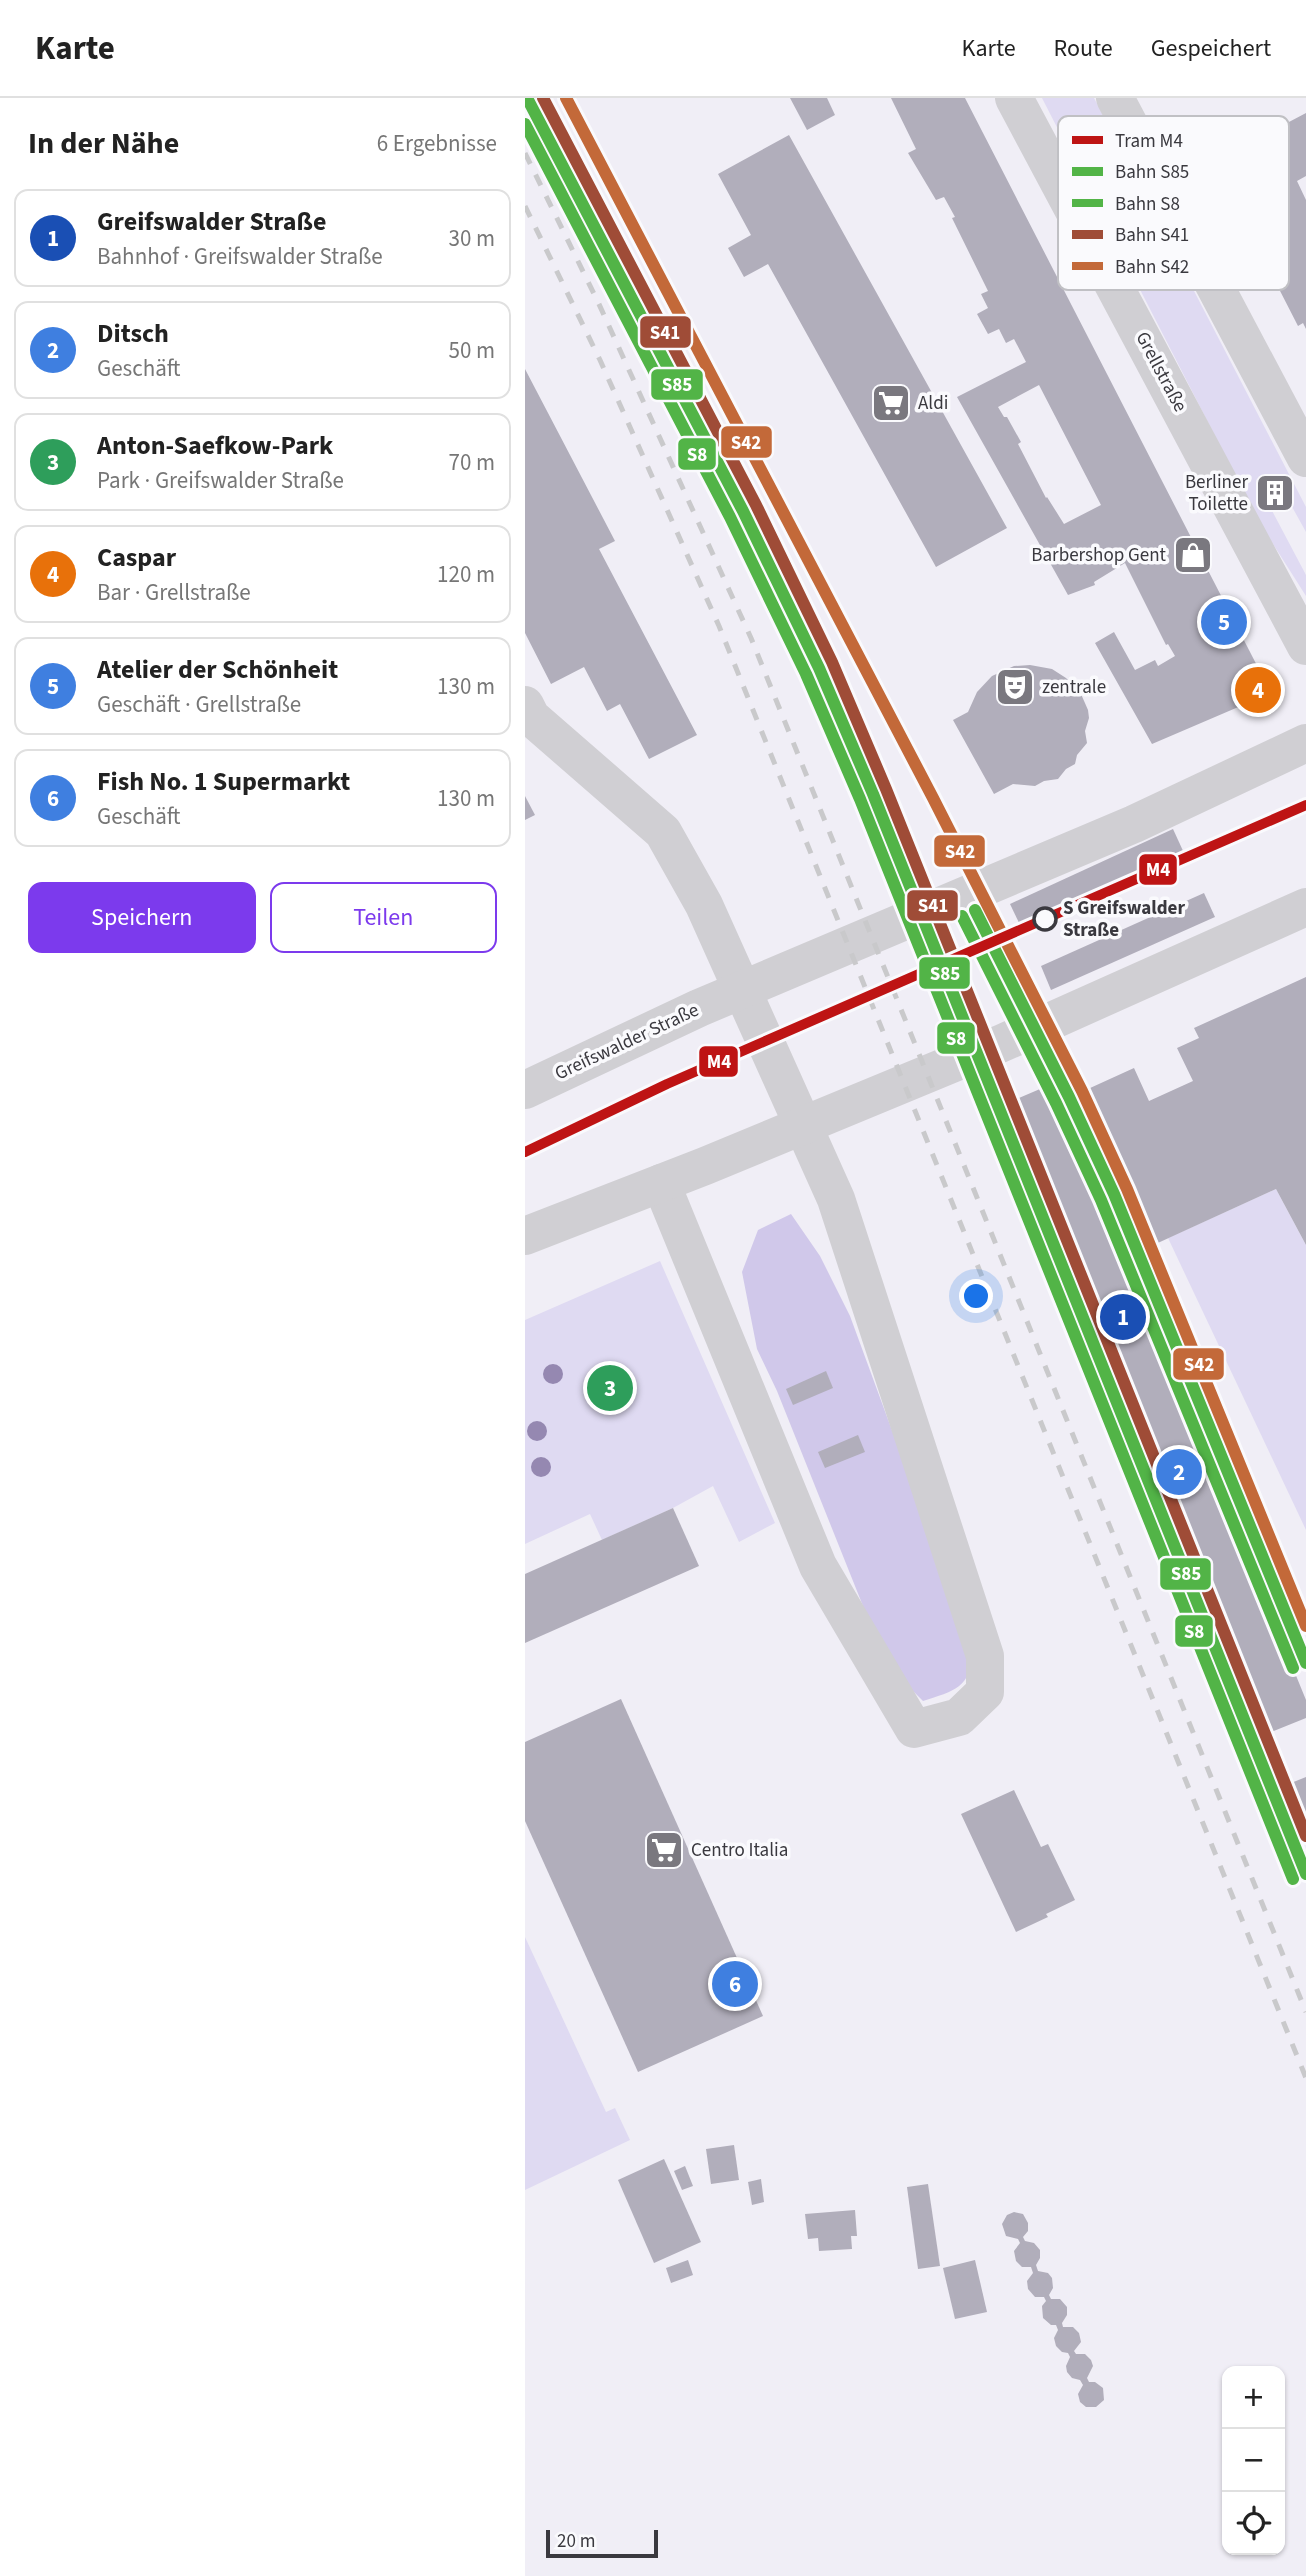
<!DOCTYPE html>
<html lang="de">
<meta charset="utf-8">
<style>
body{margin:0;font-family:"Source Sans 3",sans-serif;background:#f6f6f6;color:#222}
.controls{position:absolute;right:21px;bottom:21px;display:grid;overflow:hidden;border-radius:14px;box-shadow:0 2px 5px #0004}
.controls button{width:63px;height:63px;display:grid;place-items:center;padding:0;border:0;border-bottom:2px solid #e0e0e0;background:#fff;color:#222;font:35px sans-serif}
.scale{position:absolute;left:21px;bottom:18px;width:112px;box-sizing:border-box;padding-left:7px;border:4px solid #3a393f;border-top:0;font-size:19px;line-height:24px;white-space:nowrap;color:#3a393f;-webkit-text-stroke:5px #fafafd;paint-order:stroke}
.you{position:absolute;left:452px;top:1199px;width:24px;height:24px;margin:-18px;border:5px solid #fff;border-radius:50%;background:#1a73e8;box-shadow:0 0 0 10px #1a73e833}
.badge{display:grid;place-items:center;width:46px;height:46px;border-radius:50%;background:#7c3aed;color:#fff;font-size:23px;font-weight:700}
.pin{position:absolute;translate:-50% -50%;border:4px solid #fff;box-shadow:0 2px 7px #0006}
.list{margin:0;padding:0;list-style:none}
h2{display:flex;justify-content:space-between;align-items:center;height:91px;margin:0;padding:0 28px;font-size:30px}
h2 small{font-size:23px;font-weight:400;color:#767676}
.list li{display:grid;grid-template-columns:46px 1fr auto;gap:21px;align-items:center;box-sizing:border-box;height:98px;margin:0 14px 14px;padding:0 14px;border:2px solid #e0e0e0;border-radius:14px}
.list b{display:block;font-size:26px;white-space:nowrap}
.list p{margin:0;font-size:23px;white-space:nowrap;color:#767676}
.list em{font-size:23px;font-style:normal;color:#767676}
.actions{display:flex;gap:14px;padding:21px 28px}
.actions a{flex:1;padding:16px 0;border:2px solid #7c3aed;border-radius:14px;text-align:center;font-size:24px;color:#7c3aed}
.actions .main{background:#7c3aed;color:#fff}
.icon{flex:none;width:38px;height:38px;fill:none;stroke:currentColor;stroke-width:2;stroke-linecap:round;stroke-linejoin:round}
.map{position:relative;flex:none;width:781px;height:2478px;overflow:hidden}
header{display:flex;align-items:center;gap:42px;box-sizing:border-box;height:98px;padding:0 35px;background:#fff;border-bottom:2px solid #e0e0e0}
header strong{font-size:33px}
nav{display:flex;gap:38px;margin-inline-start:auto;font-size:24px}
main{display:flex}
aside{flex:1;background:#fff}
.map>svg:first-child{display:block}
</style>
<header>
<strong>Karte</strong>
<nav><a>Karte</a><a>Route</a><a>Gespeichert</a></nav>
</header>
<main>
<aside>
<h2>In der Nähe<small>6 Ergebnisse</small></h2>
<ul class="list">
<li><span class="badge" style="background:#1a4fb4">1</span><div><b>Greifswalder Straße</b><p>Bahnhof · Greifswalder Straße</p></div><em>30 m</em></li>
<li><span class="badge" style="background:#3f7fe0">2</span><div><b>Ditsch</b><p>Geschäft</p></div><em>50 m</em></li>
<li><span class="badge" style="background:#2e9e5b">3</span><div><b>Anton-Saefkow-Park</b><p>Park · Greifswalder Straße</p></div><em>70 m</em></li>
<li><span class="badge" style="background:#e8710a">4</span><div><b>Caspar</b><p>Bar · Grellstraße</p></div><em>120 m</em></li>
<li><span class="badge" style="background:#3f7fe0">5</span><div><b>Atelier der Schönheit</b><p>Geschäft · Grellstraße</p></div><em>130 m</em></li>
<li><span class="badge" style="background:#3f7fe0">6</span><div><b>Fish No. 1 Supermarkt</b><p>Geschäft</p></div><em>130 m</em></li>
</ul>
<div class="actions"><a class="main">Speichern</a><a>Teilen</a></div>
</aside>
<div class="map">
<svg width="781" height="2478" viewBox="0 0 781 2478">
<rect width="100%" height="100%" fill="#f0eef6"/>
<g fill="#dfdaf2">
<path d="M517 0H569L781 409V434L751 380 737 387 746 405 744 407 781 477V498L734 424Z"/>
<path d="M751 1091 781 1147V1432L643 1140Z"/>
<path d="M135 1163 250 1425 214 1444 188 1388 148 1410 77 1442 65 1416 0 1446V1222Z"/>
<path d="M0 1839 81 2014 90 2010 105 2042 0 2092Z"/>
</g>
<path fill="#d0c8ea" d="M266 1116 295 1158 325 1218 448 1553C446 1590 429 1593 398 1603L376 1581 344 1523 252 1293 232 1251 217 1174 233 1132Z"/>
<g fill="#b1aebb" fill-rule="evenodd">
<path d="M265 0H302L310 17 282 32Z"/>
<path d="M366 0H440L742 587 739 598 627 646 570 545 589 534 610 572 630 562 633 568 650 558 643 546 641 547 600 465 569 484 570 487 543 497 432 299 501 264 489 241 481 245 474 231 463 236 452 216 463 210 456 196 463 193 427 120 430 119 419 99 411 102 383 55 391 51ZM514 287 576 407 539 426 522 399 521 400 493 346 496 344 482 319H479L473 309Z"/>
<path d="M781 15V78L772 83 781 102V231L778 225 773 228 752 187 756 184 729 130 725 133 713 112 738 97 727 76 736 71 724 45Z"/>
<path d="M264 37 482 430 411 469 243 166 219 179 203 150 226 137 193 76Z"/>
<path d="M0 271 90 443 74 451 172 637 124 661 95 606 82 613 59 569 26 586 0 535Z"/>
<path d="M751 384 760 400 749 406 741 390Z"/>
<path d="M505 567 527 571 541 580 556 596 563 612 564 620 560 633 562 645 552 657 550 666 541 671 533 681 519 683 510 688 488 686 469 696 428 622 443 614 452 594 467 578 489 568Z"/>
<path d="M0 698 10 717 0 722Z"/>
<path d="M648 731 659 755 496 829 485 806Z"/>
<path d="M679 795 690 819 526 892 516 868Z"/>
<path d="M781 879V1147L751 1091 600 1160 781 1602V1620L731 1640 550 1183 534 1190 463 1037 487 1026 480 1006 522 988 530 1006 609 970 624 1003 668 983 652 950 674 940 669 930Z"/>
<path d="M301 1273 308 1290 268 1307 261 1291Z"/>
<path d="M333 1337 340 1354 300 1370 293 1354Z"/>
<path d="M148 1410 174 1468 0 1545V1476Z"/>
<path d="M96 1601 238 1918 113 1974 0 1723V1644Z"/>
<path d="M781 1679V1723L766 1685Z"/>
<path d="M489 1692 516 1749 523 1746 550 1802 521 1816 523 1819 491 1834 436 1716Z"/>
<path d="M209 2047 214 2082 186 2086 181 2051Z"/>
<path d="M139 2061 176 2144 129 2165 93 2082Z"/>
<path d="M160 2068 168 2088 157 2092 149 2073Z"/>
<path d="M236 2081 239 2104 227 2107 223 2084Z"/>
<path d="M403 2086 415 2168 393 2171 382 2089Z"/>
<path d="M330 2112 332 2138H326L327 2151 294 2153 293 2140 283 2141 280 2116Z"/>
<path d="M489 2114 498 2116 503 2125V2133L498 2139 500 2143 509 2145 515 2152V2160L511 2167 513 2173 523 2175 527 2180 528 2190 524 2197 526 2201H535L542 2209V2217L537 2225 538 2229H548L554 2235 556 2244 549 2253 551 2256H560L566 2262 568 2268 562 2280 564 2284H570L578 2290 579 2302 571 2309H561L555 2304 553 2296 558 2287 555 2282 547 2280 542 2274 541 2268 545 2259 543 2255 537 2254 531 2248 529 2240 533 2232 531 2227H526L518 2220 517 2208 521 2203 519 2199H510L503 2191 502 2183 508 2175 506 2169H497L491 2163 489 2153 495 2145 493 2141 481 2138 477 2126 482 2117Z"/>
<path d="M163 2162 168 2177 146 2185 141 2170Z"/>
<path d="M450 2162 462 2214 430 2221 418 2170Z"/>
</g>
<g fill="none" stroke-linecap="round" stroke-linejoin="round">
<g stroke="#d0cfd3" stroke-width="38">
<path d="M489 0 781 548"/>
<path d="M590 0 781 360"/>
<path d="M0 607 6 619 138 734 179 807 311 1101 460 1558V1594L434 1619 389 1631 293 1468 136 1085"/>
</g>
<g stroke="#d0cfd3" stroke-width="38">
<path d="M0 992 174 910 609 726 781 645"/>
<path d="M0 1138 180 1068 475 946 781 809"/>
</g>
<g stroke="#c9c9cb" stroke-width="5" stroke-dasharray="12 12" stroke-linecap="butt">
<path d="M0 55 73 204 226 540 781 1914"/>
<path d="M0 108 75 262 194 528 781 1980"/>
</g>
<defs>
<g id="rail-1">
<path d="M2 0 218 413 294 570 348 696 781 1776"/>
<path d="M450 812 544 999 589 1096 781 1565"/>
</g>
<g id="rail-2">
<path d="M0 26 205 419 281 576 335 701 768 1781"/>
<path d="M437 818 531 1005 576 1102 768 1570"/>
</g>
<path id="rail-3" d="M18 0 231 407 307 564 361 691 781 1738"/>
<path id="rail-4" d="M41 0 408 700 557 993 602 1091 781 1528"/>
</defs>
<use href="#rail-1" stroke="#fafafd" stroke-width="18"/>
<use href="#rail-2" stroke="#fafafd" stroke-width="18"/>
<use href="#rail-3" stroke="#fafafd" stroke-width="18"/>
<use href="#rail-4" stroke="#fafafd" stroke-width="18"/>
<use href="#rail-1" stroke="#52b447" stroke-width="12"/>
<use href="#rail-2" stroke="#52b447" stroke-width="12"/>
<use href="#rail-3" stroke="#9f4c37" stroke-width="12"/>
<use href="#rail-4" stroke="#c36939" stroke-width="12"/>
<defs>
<path id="tram-1" d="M0 1054 142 986 781 707"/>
</defs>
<use href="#tram-1" stroke="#fafafd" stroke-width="16"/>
<use href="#tram-1" stroke="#be1414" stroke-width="10"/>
</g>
<g fill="#9588b1">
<circle cx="28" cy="1276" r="10"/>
<circle cx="12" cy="1333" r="10"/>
<circle cx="16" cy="1369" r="10"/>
</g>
<defs>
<symbol id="supermarket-square" viewBox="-11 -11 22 22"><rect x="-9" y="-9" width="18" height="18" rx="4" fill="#7a787f" stroke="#fafafd"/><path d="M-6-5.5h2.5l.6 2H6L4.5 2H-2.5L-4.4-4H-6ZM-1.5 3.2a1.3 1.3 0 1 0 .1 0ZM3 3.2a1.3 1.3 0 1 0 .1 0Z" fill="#fff"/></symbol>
<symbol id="building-square" viewBox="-11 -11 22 22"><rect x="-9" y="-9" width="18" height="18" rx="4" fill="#7a787f" stroke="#fafafd"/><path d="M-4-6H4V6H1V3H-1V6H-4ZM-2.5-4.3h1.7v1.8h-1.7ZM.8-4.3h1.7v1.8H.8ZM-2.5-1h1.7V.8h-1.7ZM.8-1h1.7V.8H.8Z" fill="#fff"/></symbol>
<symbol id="shop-square" viewBox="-11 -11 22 22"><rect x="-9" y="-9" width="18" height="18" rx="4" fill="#7a787f" stroke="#fafafd"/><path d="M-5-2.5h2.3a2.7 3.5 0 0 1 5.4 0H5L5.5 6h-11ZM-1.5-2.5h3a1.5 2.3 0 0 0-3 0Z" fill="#fff"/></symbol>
<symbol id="theatre-square" viewBox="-11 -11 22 22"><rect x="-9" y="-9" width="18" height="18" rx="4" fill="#7a787f" stroke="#fafafd"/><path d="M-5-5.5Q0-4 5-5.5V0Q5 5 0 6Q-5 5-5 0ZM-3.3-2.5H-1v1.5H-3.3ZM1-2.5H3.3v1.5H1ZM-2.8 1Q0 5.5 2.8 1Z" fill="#fff"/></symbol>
</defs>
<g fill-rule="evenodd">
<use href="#supermarket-square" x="344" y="283" width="44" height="44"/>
<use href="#building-square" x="728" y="373" width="44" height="44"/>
<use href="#shop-square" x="646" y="435" width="44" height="44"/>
<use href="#theatre-square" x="468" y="567" width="44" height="44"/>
<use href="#supermarket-square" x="117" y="1730" width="44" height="44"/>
</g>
<circle fill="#fafafd" stroke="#3a393f" stroke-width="3.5" cx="520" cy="821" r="11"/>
<g text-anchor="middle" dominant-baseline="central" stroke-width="7" stroke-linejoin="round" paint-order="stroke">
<g font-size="19" fill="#3a393f" stroke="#fafafd">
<text transform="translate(636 274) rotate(62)">Grellstraße</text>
<text transform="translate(102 944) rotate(-25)">Greifswalder Straße</text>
</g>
<g font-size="19" fill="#3a393f" stroke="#fafafd" text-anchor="start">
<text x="393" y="305">Aldi</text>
<text x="723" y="384" text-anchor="end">Berliner<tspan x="723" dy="22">Toilette</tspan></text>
<text x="641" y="457" text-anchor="end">Barbershop Gent</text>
<text x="517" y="589">zentrale</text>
<text x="166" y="1752">Centro Italia</text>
</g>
<g font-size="19" font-weight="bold" fill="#3a393f" stroke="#fafafd" text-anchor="start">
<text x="538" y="810">S Greifswalder<tspan x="538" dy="22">Straße</tspan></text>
</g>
</g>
<rect x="533" y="18" width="231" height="174" rx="10" fill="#fafafd" stroke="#c0c0c4" stroke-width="2"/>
<rect x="547" y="38" width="31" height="8" fill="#be1414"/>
<rect x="547" y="69" width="31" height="9" fill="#52b447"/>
<rect x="547" y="101" width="31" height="8" fill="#52b447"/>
<rect x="547" y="132" width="31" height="9" fill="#9f4c37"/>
<rect x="547" y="164" width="31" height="8" fill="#c36939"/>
<g font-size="19" fill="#3a393f">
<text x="590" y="49">Tram M4</text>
<text x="590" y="80">Bahn S85</text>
<text x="590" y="112">Bahn S8</text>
<text x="590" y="143">Bahn S41</text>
<text x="590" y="175">Bahn S42</text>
</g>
<g stroke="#fafafd" stroke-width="2.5">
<rect x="114" y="217" width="53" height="34" rx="7" fill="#9f4c37"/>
<rect x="125" y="270" width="54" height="33" rx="7" fill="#52b447"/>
<rect x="195" y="327" width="53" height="34" rx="7" fill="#c36939"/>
<rect x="152" y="339" width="40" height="34" rx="7" fill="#52b447"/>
<rect x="408" y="736" width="53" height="34" rx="7" fill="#c36939"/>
<rect x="613" y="755" width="40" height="33" rx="7" fill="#be1414"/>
<rect x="381" y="791" width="53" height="33" rx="7" fill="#9f4c37"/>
<rect x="393" y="858" width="53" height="34" rx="7" fill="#52b447"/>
<rect x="411" y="923" width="40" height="34" rx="7" fill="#52b447"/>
<rect x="173" y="947" width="41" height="33" rx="7" fill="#be1414"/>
<rect x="647" y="1249" width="53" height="34" rx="7" fill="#c36939"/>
<rect x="634" y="1459" width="53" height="34" rx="7" fill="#52b447"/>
<rect x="649" y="1516" width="40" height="34" rx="7" fill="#52b447"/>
</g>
<g font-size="19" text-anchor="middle" font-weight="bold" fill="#fff">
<text x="140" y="241">S41</text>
<text x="152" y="293">S85</text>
<text x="221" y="351">S42</text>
<text x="172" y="363">S8</text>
<text x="435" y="760">S42</text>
<text x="633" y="778">M4</text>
<text x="408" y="814">S41</text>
<text x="420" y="882">S85</text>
<text x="431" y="947">S8</text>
<text x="194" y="970">M4</text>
<text x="674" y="1273">S42</text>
<text x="661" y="1482">S85</text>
<text x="669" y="1540">S8</text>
</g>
</svg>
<div class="controls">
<button>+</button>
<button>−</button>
<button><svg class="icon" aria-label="locate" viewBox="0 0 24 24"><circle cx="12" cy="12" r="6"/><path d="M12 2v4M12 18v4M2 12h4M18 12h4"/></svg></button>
</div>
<div class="scale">20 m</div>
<div class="you"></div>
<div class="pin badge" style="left:598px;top:1219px;background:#1a4fb4">1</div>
<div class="pin badge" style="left:654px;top:1374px;background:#3f7fe0">2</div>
<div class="pin badge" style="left:85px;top:1290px;background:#2e9e5b">3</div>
<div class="pin badge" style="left:733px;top:592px;background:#e8710a">4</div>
<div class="pin badge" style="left:699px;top:524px;background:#3f7fe0">5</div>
<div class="pin badge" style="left:210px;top:1886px;background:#3f7fe0">6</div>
</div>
</main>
